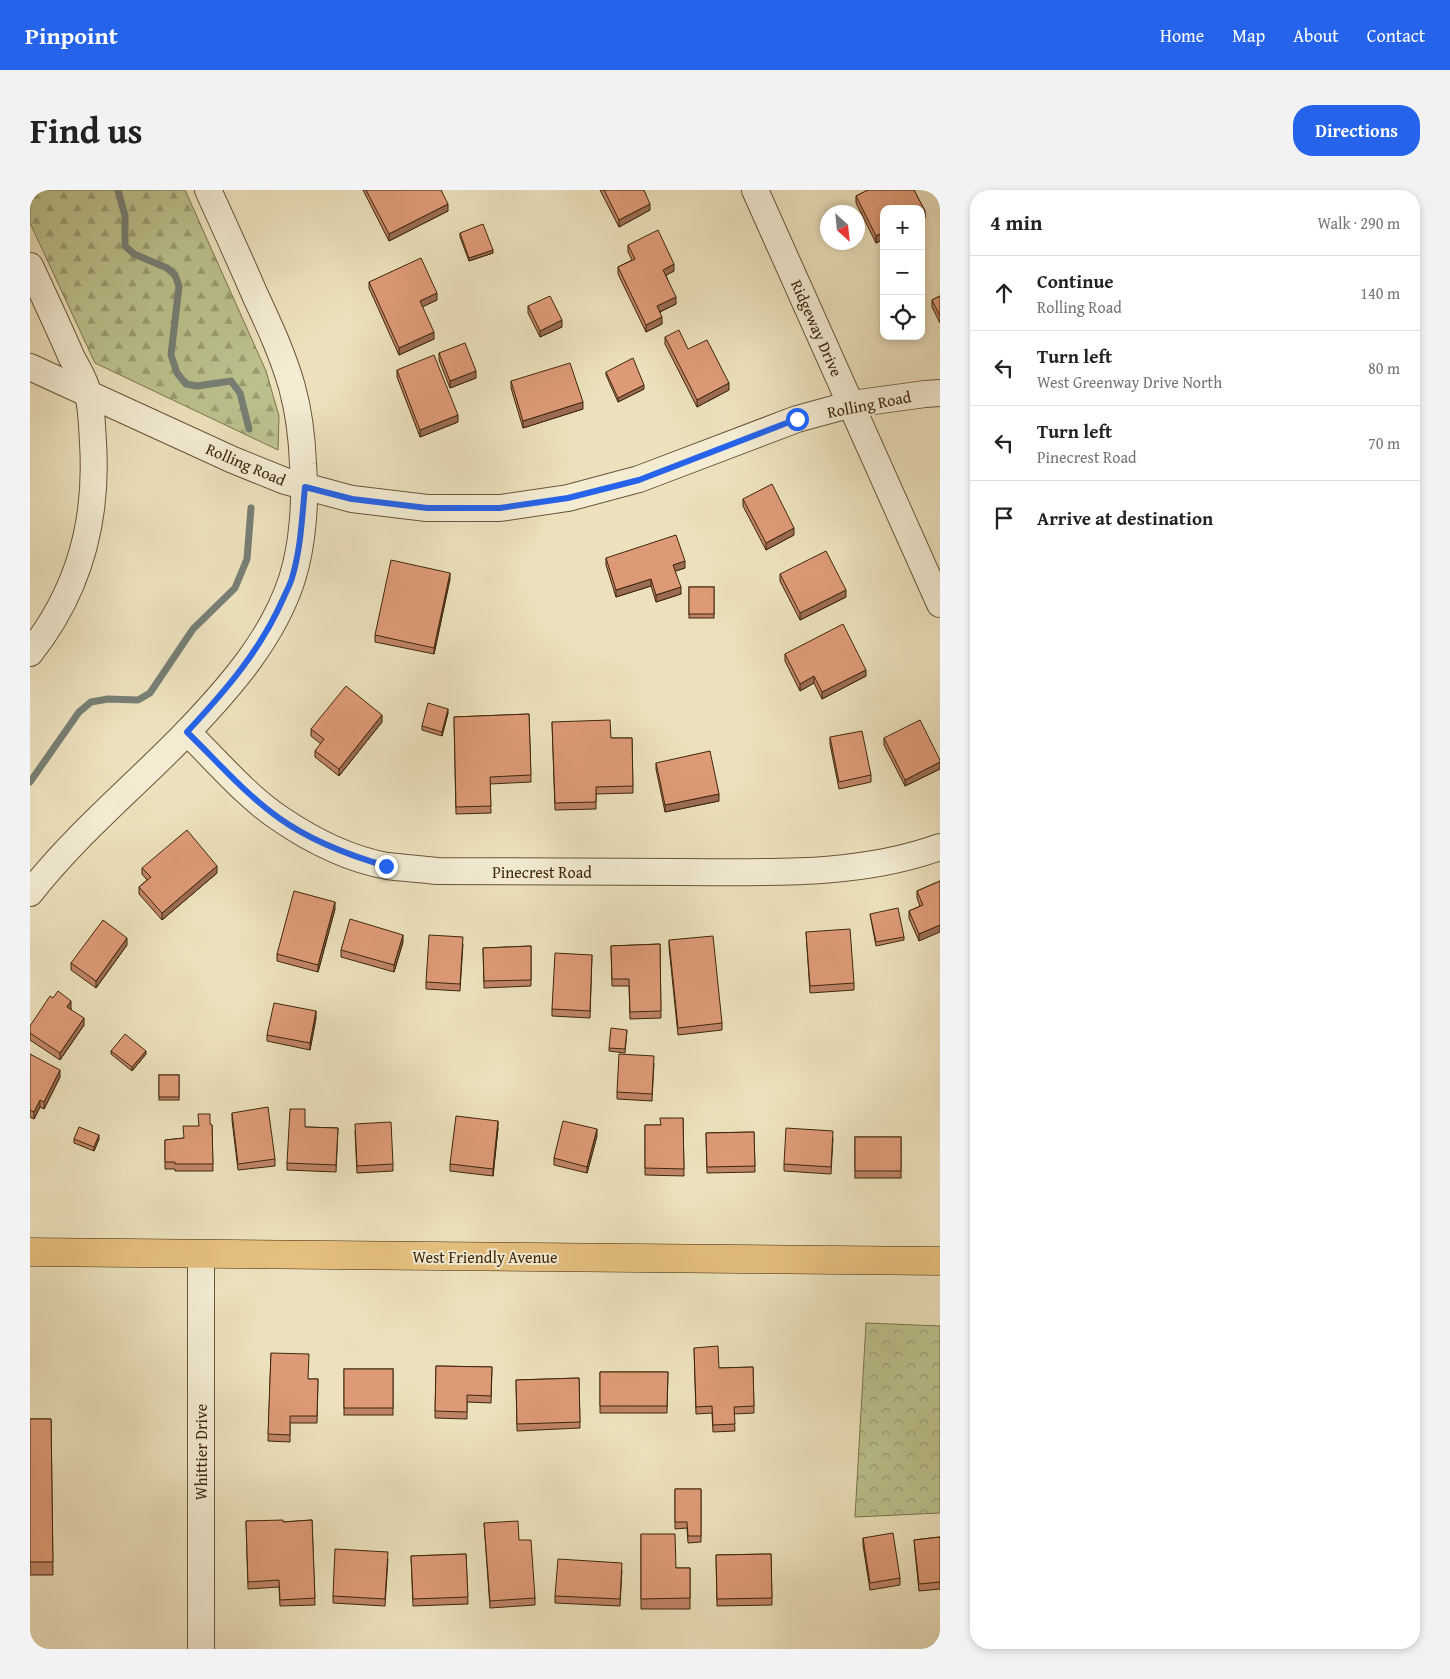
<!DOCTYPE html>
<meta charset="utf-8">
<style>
body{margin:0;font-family:"Gentium Book Plus",serif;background:#f2f2f2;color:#222}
.controls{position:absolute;right:15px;top:15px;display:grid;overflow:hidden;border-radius:10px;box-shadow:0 2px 8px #0003}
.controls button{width:45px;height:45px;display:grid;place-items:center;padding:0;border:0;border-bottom:1px solid #e0e0e0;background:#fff;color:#222;font:25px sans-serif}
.compass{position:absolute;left:790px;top:15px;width:45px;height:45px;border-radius:50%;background:#fff;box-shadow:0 2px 8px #0003;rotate:153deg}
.stop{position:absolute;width:15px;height:15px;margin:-11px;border:4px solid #2563eb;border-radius:50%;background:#fff}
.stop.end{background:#2563eb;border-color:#fff;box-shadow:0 1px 5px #0008}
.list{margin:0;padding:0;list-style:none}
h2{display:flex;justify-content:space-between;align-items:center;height:65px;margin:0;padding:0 20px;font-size:21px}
h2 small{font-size:16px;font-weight:400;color:#767676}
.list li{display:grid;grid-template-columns:32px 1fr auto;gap:15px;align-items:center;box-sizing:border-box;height:75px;padding:0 20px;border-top:1px solid #e0e0e0}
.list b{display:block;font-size:19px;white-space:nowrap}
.list p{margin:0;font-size:16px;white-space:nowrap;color:#767676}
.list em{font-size:16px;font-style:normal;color:#767676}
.icon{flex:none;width:28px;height:28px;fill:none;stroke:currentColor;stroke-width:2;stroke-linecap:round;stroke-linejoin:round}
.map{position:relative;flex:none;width:910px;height:1459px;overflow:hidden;border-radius:20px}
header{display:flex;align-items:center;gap:30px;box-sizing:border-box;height:70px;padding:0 25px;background:#2563eb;color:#fff}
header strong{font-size:24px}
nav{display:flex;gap:28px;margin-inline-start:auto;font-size:18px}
.intro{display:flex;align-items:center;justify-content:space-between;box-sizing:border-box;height:120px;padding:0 30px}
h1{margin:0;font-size:35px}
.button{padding:12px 22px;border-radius:20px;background:#2563eb;color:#fff;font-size:18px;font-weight:700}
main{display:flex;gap:30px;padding:0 30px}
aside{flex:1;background:#fff;border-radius:20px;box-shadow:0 2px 8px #0003}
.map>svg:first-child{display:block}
</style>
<header>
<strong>Pinpoint</strong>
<nav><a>Home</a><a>Map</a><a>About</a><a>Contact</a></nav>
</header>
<div class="intro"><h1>Find us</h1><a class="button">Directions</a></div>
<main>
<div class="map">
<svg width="910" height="1459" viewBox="0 0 910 1459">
<defs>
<pattern id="forest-firs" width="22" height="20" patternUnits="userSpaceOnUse" patternTransform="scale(1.25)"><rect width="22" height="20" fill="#bcc28e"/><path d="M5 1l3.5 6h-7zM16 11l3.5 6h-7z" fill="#9a9d72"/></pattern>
<pattern id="park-crowns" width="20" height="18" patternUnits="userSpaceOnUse" patternTransform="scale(1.25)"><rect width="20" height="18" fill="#bcc28e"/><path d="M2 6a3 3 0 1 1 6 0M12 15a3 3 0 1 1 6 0" fill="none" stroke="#9a9d72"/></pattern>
</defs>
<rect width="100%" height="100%" fill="#ece1bc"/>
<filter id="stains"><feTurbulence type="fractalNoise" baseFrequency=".004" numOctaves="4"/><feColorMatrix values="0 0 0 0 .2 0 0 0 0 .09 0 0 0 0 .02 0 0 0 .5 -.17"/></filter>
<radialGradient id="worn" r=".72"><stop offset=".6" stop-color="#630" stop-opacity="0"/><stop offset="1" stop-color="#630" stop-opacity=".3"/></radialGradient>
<path fill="url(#forest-firs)" stroke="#7d744d" d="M0 0H155L236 181 249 226 248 260 65 173 0 33Z"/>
<path fill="url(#park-crowns)" stroke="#7d744d" d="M836 1133 910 1136V1323L825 1327Z"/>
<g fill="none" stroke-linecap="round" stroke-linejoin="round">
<g stroke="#777f75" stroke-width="7">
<path d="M88 0 95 26V56L104 64 137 78 145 85 149 96 141 165 147 183 156 194 167 196 201 191 210 203 219 239"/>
<path d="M0 592 49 522 61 512 78 509 108 510 120 503 163 439 205 398 217 369 221 318"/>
</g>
<defs>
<g id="minor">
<path d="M725 0 910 414"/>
<path d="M0 76C14 106 28 136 41 166 47 178 56 191 58 204 62 220 62 237 63 253 68 332 49 401 0 463"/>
<path d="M0 177 203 270 255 291 322 309 397 318H470L538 308 609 289 767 229 822 214 895 204 910 203"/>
<path d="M157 542C187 571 215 605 249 628 281 650 319 669 357 676 374 678 390 679 407 681 488 682 569 682 650 682 737 682 827 687 910 657"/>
<path d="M0 703C47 643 106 595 158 541 200 497 243 448 262 389 273 354 276 310 273 274 272 248 269 222 262 197 253 165 239 135 225 105 210 70 194 35 178 0"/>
<path d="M171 1459V1064"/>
</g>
<path id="major" d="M0 1062 910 1071"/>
</defs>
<use href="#minor" stroke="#6a5538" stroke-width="28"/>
<use href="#major" stroke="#3e260c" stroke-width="29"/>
<use href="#minor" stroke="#f3ecd3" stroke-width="26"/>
<use href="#major" stroke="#e6c07e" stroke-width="28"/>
</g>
<g fill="#bf8466" stroke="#3e260c">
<path d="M333 0H411L418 21 359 51Z"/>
<path d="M570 0H614L620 20 589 37Z"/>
<path d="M838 0H884L895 21V28L891 30V19H854V49L846 53 826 13V6Z"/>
<path d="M430 43 463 63 439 71 430 47Z"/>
<path d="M598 55 644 81 636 85 646 114 630 122 632 134 616 142 588 84V77L602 70 598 62Z"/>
<path d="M339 92 407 110 392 117 404 149 369 165 339 98Z"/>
<path d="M910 106V133L902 117V110Z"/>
<path d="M498 116 532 137 510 147 498 123Z"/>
<path d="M635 147 658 159 699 200 667 217 635 154Z"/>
<path d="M409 163 446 188 420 198 409 170Z"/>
<path d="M367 180 428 232 390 247 367 187Z"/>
<path d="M576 182 614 199 588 212 576 185Z"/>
<path d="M481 191 553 219 493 238 481 198Z"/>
<path d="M713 309 764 345 736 360 713 316Z"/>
<path d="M576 368 655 378 645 381 651 404 626 412 621 396 586 407 576 375Z"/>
<path d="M750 384 816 407 770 430 750 391Z"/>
<path d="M420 389 404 464 345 452V445Z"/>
<rect x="659" y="397" width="25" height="31"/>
<path d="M755 464 836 486 792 509 784 493 770 501 755 471Z"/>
<path d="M418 523 412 546 392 540V536Z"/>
<path d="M499 524 501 592 460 594 461 623 426 624 424 527Z"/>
<path d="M352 532 309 586 285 567V561L291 554 281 546V539Z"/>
<path d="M522 532 581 548H602L603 603 566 604V619L525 620Z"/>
<path d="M800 547 841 585V592L809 599 800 554Z"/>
<path d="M854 548 910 570V579L875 596 854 555Z"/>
<path d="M626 573 689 611 635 622 626 579Z"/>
<path d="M112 678 187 683 132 730 109 704V697L117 690 112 684Z"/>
<path d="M910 691 889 751 879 728V721L890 716 887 708V701Z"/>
<path d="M305 719 288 782 247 771V764Z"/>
<path d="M840 724 874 747V750L846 756Z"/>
<path d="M776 742 824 793V800L780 803Z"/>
<path d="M639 750 692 833V840L648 845 639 757Z"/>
<path d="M373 752 364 782 311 767V760Z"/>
<path d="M433 754 430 801 396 799V792Z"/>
<path d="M630 754 631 828 600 829 599 796H582L581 756Z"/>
<path d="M97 755 66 798 41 780V773Z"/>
<path d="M501 756V796L454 798 453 758Z"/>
<path d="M562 765 560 828 522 826V819Z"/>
<path d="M41 818V819L54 835 30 870 0 850V836Z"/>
<path d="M286 828 280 860 237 851V845Z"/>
<path d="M597 840 595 863 579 861V858Z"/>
<path d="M81 861 116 864 102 881 81 864Z"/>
<path d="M0 864 30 887 14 919 10 917 4 929 0 927Z"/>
<path d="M624 873 622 911 587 909V902Z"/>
<rect x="129" y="885" width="20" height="25"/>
<path d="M202 923 245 969V976L208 980 202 930Z"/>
<path d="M653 928 654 986 615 985V935H630Z"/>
<path d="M180 934 182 935 183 981H145V979H135V950L154 948 168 936Z"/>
<path d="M275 937 308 938 306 982 257 980V973Z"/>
<path d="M468 938 463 986 420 981V974Z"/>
<path d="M325 941 363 974V981L327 983Z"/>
<path d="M724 942 725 982 677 983 676 943Z"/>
<path d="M567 946 557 983 524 975V968Z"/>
<rect x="825" y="947" width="46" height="41"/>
<path d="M803 948 801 984 754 981V974Z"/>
<path d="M44 949H69L64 961 44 953Z"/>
<path d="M664 1158 689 1178 723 1177 724 1223 704 1224 705 1241 683 1242 682 1223 666 1224Z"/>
<path d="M241 1163 278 1189H288L287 1233H260V1252L238 1251Z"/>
<path d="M406 1176 462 1177 461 1213 437 1212V1229L405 1228Z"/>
<rect x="314" y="1179" width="49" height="46"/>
<path d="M570 1182H638L637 1223H570Z"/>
<path d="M549 1188 550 1238 487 1241 486 1190Z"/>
<path d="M0 1229H21L23 1385H0Z"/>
<path d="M645 1299H671V1352L658 1353 657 1338 645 1339Z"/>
<path d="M282 1330 285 1415 250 1416 249 1397 218 1399 216 1331 253 1332Z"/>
<path d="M454 1333 489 1350 505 1408V1415L460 1418Z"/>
<path d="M611 1344 646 1378H660V1419H611Z"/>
<path d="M910 1347V1399L889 1401 884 1350Z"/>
<path d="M833 1348 870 1388V1395L840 1400 833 1355Z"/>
<path d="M436 1364 438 1414 383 1416 381 1366Z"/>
<path d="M741 1364 742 1415 687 1416 686 1365Z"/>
<path d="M358 1369 355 1416 303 1413V1406Z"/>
<path d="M592 1380 590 1416 525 1413V1406Z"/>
</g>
<g fill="#9b6c53" stroke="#3e260c">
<path d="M418 14V21L359 51V44Z"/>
<path d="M620 14V20L589 37V30Z"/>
<path d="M895 21V28L891 30V23Z"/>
<path d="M854 42V49L846 53V46Z"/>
<path d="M463 60V63L439 71V68Z"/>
<path d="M644 74V81L633 87V80Z"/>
<path d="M407 103V110L390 118V111Z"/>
<path d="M646 107V114L627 123V116Z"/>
<path d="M632 127V134L616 142V135Z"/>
<path d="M532 130V137L510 147V141Z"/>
<path d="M404 142V149L369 165V158Z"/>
<path d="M446 181V188L420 198V191Z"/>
<path d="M699 193V200L667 217V210Z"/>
<path d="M614 195V199L588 212V208Z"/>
<path d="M553 212V219L493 238V231Z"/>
<path d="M428 225V232L390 247V240Z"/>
<path d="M764 338V345L736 360V353Z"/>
<path d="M655 371V378L643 382V375Z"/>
<path d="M420 383V389L404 464V458Z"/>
<path d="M621 389V396L586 407V400Z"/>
<path d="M651 397V404L626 412V405Z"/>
<path d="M816 400V407L770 430V423Z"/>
<path d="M836 480V486L792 509V502Z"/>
<path d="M784 486V493L770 501V494Z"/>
<path d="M418 519V523L412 546V542Z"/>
<path d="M352 525V532L309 586V579Z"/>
<path d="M910 572V579L875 596V590Z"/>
<path d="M689 604V611L635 622V615Z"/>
<path d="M187 676V683L132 730V723Z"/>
<path d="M305 712V719L288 782V775Z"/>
<path d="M910 735V742L889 751V744Z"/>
<path d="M373 745V752L364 782V775Z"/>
<path d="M97 748V755L66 798V791Z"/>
<path d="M41 811V818L37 824V817Z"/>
<path d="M286 821V828L280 860V853Z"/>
<path d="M54 828V835L30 870V863Z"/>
<path d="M116 861V864L102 881V877Z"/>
<path d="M30 880V887L14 919V912Z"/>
<path d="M10 910V917L4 929V922Z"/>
<path d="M468 931V938L463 986V979Z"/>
<path d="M567 939V946L557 983V977Z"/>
<path d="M69 945V949L64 961V957Z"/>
</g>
<g fill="#de9a77" stroke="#3e260c">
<path d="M336 0H411L418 14 359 44Z"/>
<path d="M574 0H614L620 14 589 30Z"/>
<path d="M838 0H884L895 21 891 23V19H854V42L846 46 826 6Z"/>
<path d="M453 34 463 60 439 68 430 43Z"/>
<path d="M628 40 644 74 633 80 646 107 627 116 632 127 616 135 588 77 605 69 598 55Z"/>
<path d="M391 68 407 103 390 111 404 142 369 158 339 92Z"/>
<path d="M520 106 532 130 510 141 498 116Z"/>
<path d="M910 106V126L902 110Z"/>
<path d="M649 140 658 159 677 150 699 193 667 210 635 147Z"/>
<path d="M435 153 446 181 420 191 409 163Z"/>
<path d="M404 165 428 225 390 240 367 180Z"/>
<path d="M603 168 614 195 588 208 576 182Z"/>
<path d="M540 173 553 212 493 231 481 191Z"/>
<path d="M742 294 764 338 736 353 713 309Z"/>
<path d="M646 345 655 371 643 375 651 397 626 405 621 389 586 400 576 368Z"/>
<path d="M796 361 816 400 770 423 750 384Z"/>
<path d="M361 370 420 383 404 458 345 445Z"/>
<rect x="659" y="397" width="25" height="27"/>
<path d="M813 434 836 480 792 502 784 486 770 494 755 464Z"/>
<path d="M316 496 352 525 309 579 285 561 294 549 281 539Z"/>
<path d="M398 513 418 519 412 542 392 536Z"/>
<path d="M499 524 501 585 460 587 461 616 426 617 424 527Z"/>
<path d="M580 530 581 548H602L603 596 566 597V612L525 613 522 532Z"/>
<path d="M890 530 910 570V572L875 590 854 548Z"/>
<path d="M832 541 841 585 809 592 800 547Z"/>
<path d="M680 561 689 604 635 615 626 573Z"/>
<path d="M157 640 187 676 132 723 109 697 121 687 112 678Z"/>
<path d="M910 691V735L889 744 879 721 893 715 887 701Z"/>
<path d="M264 701 305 712 288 775 247 764Z"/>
<path d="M868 718 874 747 846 752 840 724Z"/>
<path d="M320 729 373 745 364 775 311 760Z"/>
<path d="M73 730 97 748 66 791 41 773Z"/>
<path d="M820 739 824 793 780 796 776 742Z"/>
<path d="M399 745 433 747 430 794 396 792Z"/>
<path d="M683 746 692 833 648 838 639 750Z"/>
<path d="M630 754 631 821 600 822 599 789H582L581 756Z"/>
<path d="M501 756V790L454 791 453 758Z"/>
<path d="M525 763 562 765 560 821 522 819Z"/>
<path d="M28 801 41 811 37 817 54 828 30 863 0 843V836L20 806 23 808Z"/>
<path d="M244 813 286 821 280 853 237 845Z"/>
<path d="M581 838 597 840 595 859 579 858Z"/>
<path d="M95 844 116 861 102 877 81 861Z"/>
<path d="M0 864 30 880 14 912 10 910 4 922 0 920Z"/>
<path d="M589 864 624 866 622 904 587 902Z"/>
<rect x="129" y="885" width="20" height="22"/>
<path d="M238 917 245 969 208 974 202 923Z"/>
<path d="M260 919H275V937L308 938 306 975 257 973Z"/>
<path d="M168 924H180V934L182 935 183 974H145V972H135V950L154 948 153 936H169Z"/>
<path d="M426 926 468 931 463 979 420 974Z"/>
<path d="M630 928H653L654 979 615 978V935H631Z"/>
<path d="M533 931 567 939 557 977 524 968Z"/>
<path d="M361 932 363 974 327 976 325 934Z"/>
<path d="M49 937 69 945 64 957 44 949Z"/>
<path d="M756 938 803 941 801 977 754 974Z"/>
<path d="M724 942 725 976 677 977 676 943Z"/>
<rect x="825" y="947" width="46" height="34"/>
<path d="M688 1156 689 1178 723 1177 724 1216 704 1217 705 1234 683 1235 682 1216 666 1217 664 1158Z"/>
<path d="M241 1163 279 1164 278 1189H288L287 1226H260V1245L238 1244Z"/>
<path d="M406 1176 462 1177 461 1206 437 1205V1222L405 1221Z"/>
<rect x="314" y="1179" width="49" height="39"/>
<path d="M570 1182H638L637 1216H570Z"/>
<path d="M549 1188 550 1232 487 1234 486 1190Z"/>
<path d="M0 1229H21L23 1372H0Z"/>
<path d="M645 1299H671V1346H658L657 1332H645Z"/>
<path d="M253 1330V1332L282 1330 285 1408 250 1410 249 1390 218 1392 216 1331Z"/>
<path d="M488 1331 489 1350H501L505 1408 460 1411 454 1333Z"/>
<path d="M863 1343 870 1388 840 1393 833 1348Z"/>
<path d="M611 1344H645L646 1378H660V1408L611 1409Z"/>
<path d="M910 1347V1392L889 1394 884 1350Z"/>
<path d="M305 1359 358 1362 355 1409 303 1406Z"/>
<path d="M436 1364 438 1407 383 1409 381 1366Z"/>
<path d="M741 1364 742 1408 687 1409 686 1365Z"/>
<path d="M528 1369 592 1373 590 1409 525 1406Z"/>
</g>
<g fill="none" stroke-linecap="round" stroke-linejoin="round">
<path stroke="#2563eb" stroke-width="6" d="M356 676C318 665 281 651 249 628 215 604 187 571 157 542 196 500 230 461 253 409 256 402 260 395 262 388 271 358 272 327 275 297L322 309 397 318H470L538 308 609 290 767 229"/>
</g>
<g text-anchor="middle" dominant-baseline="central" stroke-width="4" stroke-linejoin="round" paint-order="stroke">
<g font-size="16" fill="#3e260c" stroke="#f3ecd3">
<text transform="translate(787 138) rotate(66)">Ridgeway Drive</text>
<text transform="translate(839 214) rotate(-11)">Rolling Road</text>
<text transform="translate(216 274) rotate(23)">Rolling Road</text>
<text x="512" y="682">Pinecrest Road</text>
<text x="455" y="1067">West Friendly Avenue</text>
<text transform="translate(171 1262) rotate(-90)">Whittier Drive</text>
</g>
</g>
<rect width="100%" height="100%" filter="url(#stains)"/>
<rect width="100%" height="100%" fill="url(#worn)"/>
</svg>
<div class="controls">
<button>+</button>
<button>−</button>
<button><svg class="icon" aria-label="locate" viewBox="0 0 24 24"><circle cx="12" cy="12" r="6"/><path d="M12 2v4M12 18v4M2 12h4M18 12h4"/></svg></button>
</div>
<svg class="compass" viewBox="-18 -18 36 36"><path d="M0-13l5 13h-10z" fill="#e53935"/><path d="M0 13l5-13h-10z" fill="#767676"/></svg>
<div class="stop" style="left:767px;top:229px"></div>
<div class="stop end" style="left:356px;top:676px"></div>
</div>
<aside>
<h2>4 min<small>Walk · 290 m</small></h2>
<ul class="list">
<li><svg class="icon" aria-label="ahead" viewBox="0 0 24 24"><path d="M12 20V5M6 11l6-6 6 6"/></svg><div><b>Continue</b><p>Rolling Road</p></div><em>140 m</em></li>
<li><svg class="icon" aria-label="left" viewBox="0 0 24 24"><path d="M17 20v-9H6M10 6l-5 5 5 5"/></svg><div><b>Turn left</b><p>West Greenway Drive North</p></div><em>80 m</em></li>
<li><svg class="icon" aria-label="left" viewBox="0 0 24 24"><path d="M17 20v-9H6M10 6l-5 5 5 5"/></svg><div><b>Turn left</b><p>Pinecrest Road</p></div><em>70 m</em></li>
<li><svg class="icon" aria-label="arrive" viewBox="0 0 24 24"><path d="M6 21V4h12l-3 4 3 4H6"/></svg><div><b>Arrive at destination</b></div></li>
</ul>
</aside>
</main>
